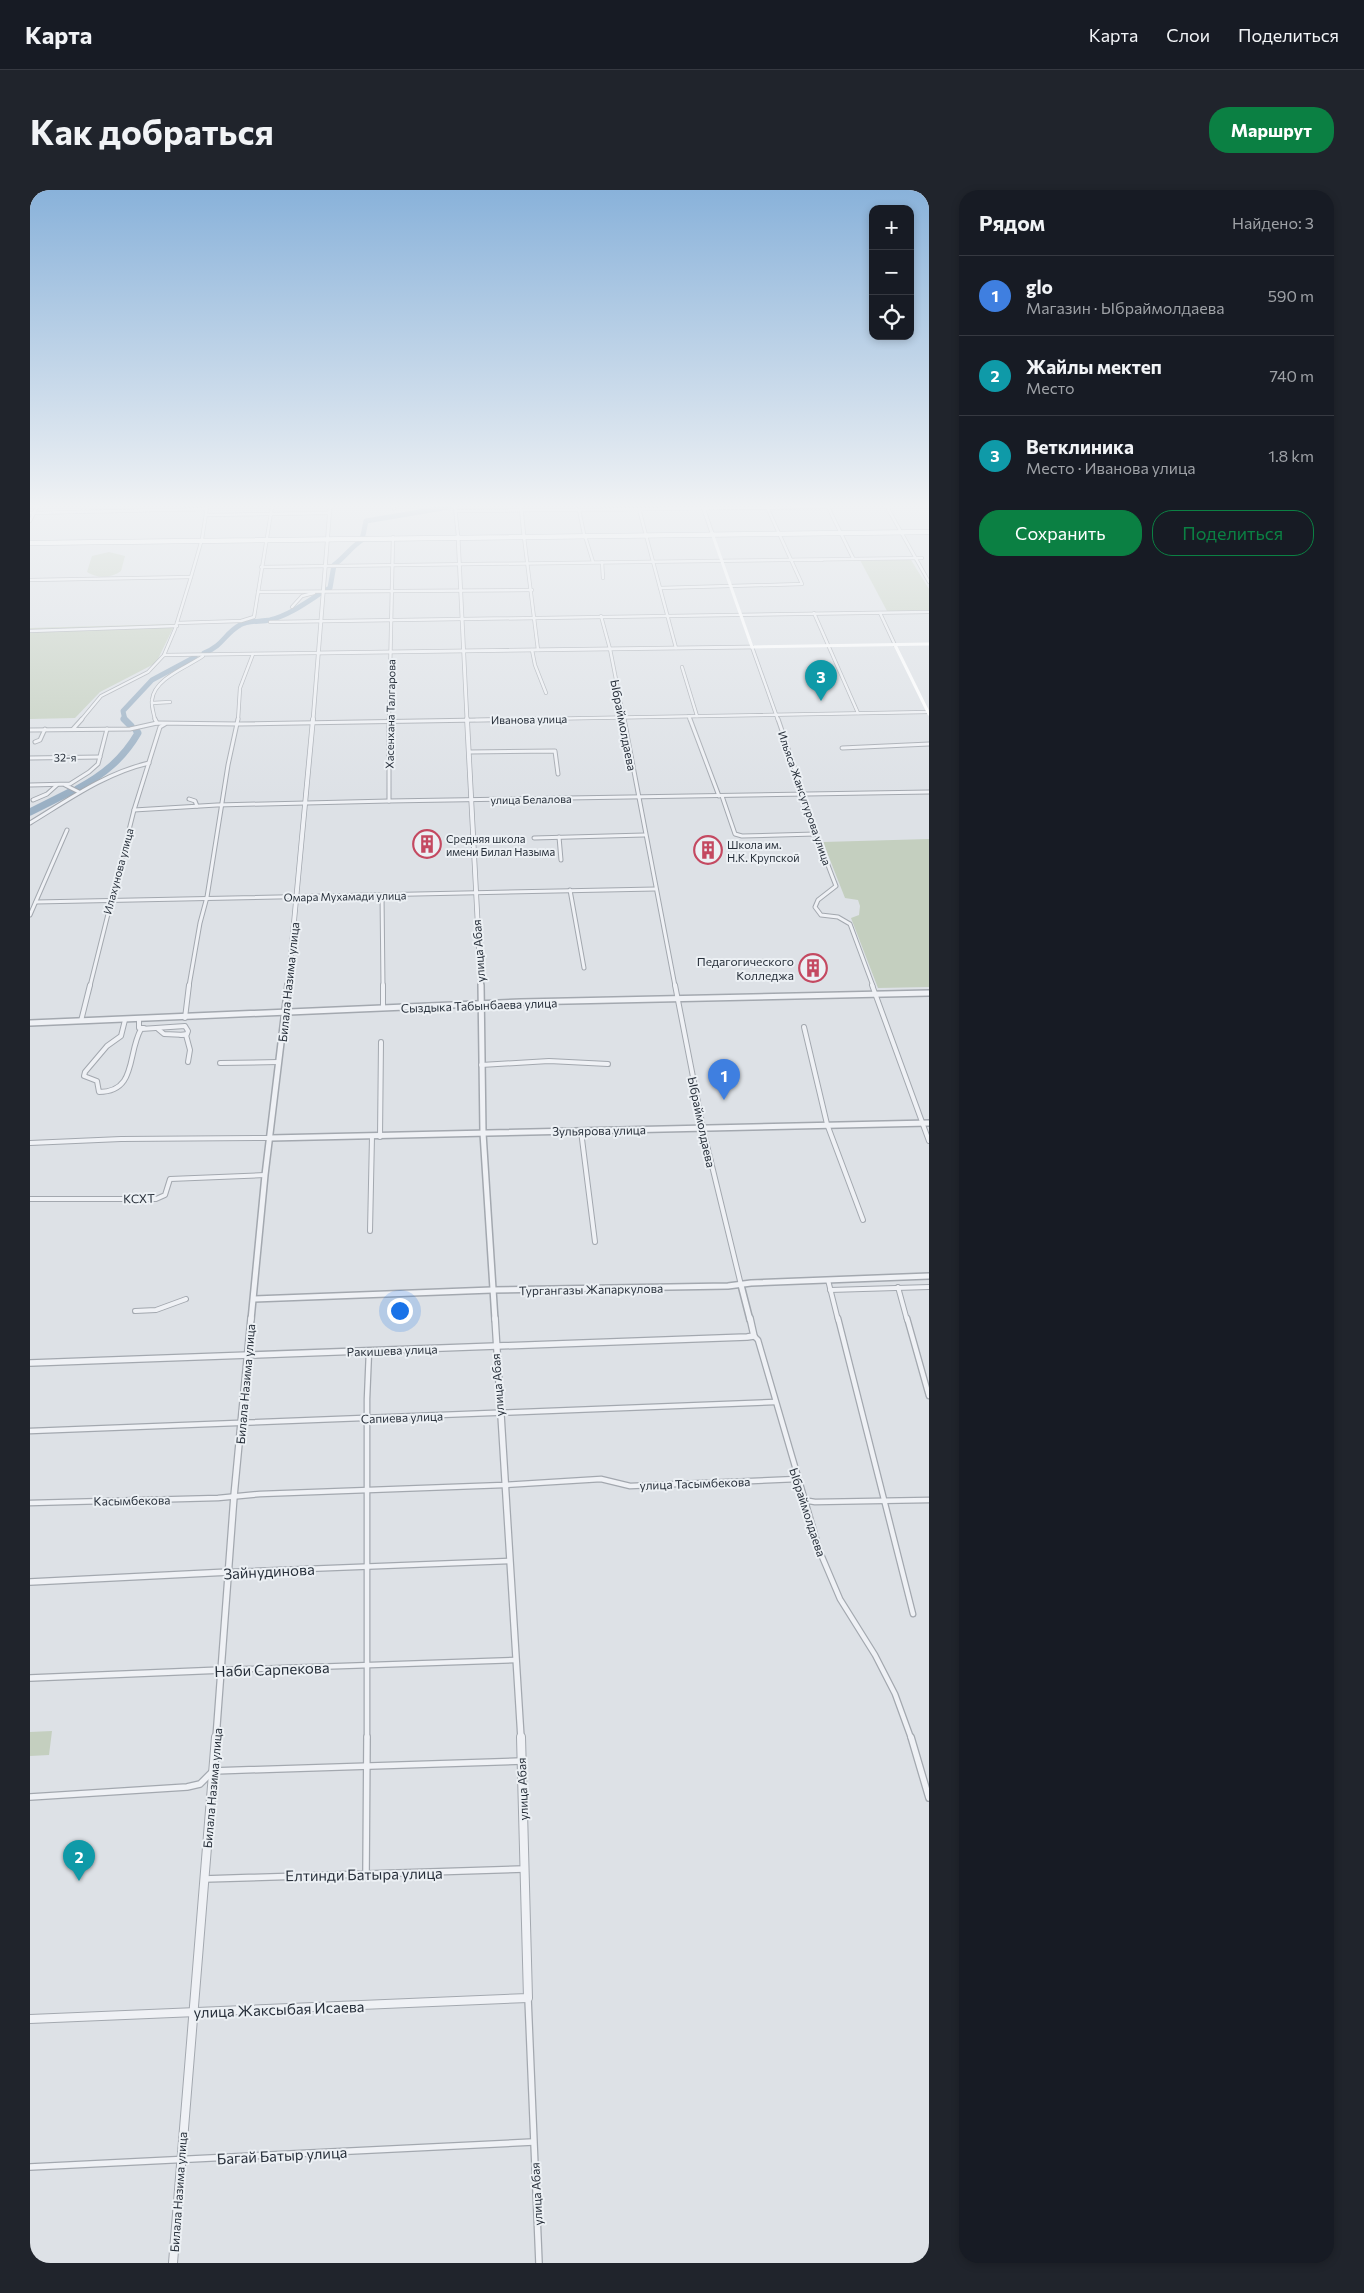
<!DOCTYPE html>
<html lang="ru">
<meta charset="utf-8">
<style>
body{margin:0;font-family:Commissioner,sans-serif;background:#20242c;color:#f1f3f6}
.controls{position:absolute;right:15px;top:15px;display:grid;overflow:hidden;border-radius:10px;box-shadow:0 2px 8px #0003}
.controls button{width:45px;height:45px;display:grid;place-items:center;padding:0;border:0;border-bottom:1px solid #363941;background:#171b24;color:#f1f3f6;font:25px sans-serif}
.you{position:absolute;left:369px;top:1120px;width:18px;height:18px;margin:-12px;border:4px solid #fff;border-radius:50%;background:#1a73e8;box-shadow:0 0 0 8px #1a73e833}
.badge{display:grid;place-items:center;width:32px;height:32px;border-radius:50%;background:#0b8043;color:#fff;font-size:16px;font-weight:700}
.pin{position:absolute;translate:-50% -41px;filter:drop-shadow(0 1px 2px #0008)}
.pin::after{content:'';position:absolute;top:26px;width:18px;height:15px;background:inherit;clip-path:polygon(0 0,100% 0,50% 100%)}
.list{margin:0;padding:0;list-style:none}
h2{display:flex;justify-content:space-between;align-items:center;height:65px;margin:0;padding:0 20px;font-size:21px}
h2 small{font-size:16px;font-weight:400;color:#9ea1a6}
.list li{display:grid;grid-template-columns:32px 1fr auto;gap:15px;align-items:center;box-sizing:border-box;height:80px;padding:0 20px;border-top:1px solid #363941}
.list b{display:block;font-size:19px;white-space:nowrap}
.list p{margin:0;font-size:16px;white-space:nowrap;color:#9ea1a6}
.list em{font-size:16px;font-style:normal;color:#9ea1a6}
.actions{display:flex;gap:10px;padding:15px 20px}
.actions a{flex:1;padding:11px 0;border:1px solid #0b8043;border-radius:20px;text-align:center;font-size:18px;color:#0b8043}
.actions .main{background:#0b8043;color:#fff}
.icon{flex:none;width:28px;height:28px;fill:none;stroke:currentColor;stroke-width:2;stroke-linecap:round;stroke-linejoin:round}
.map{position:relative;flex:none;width:899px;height:2073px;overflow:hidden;border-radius:20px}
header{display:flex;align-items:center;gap:30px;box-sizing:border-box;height:70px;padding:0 25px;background:#171b24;border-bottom:1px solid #363941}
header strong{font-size:24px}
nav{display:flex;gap:28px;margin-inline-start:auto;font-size:18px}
.intro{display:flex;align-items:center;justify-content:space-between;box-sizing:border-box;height:120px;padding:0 30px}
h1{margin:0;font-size:35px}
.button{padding:12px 22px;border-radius:20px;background:#0b8043;color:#fff;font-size:18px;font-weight:700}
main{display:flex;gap:30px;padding:0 30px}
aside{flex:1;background:#171b24;border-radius:20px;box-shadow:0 2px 8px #0003}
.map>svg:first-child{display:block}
</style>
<header>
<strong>Карта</strong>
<nav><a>Карта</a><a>Слои</a><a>Поделиться</a></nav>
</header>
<div class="intro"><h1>Как добраться</h1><a class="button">Маршрут</a></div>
<main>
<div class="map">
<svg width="899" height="2073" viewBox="0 0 899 2073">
<rect width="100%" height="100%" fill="#dde1e6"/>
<g fill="#c4cfbf">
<path d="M79 362 95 366 91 381C82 388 67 389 57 382L62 366Z"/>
<path d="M830 370H881L899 399V421H857Z"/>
<path d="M145 434 126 473 70 502 45 528 0 529V438Z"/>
<path d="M899 649V797L848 798 821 728 829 725 830 716 828 710 815 708 793 652Z"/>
<path d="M22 1541 19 1565 0 1566V1542Z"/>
</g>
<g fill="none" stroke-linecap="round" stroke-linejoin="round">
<g stroke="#9ab0c4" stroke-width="5">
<path d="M296 400 300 398 304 375C315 367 321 357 332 350L336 331 419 317"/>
<path d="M174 463C194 455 194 444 210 435 218 430 231 432 240 430 259 425 274 414 291 403"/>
<path d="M95 530 93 521 122 490 165 467"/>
</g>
<g stroke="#9ab0c4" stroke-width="7">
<path d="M94 529 101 536"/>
<path d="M47 599C73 585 93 569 108 543L106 540"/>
<path d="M0 622 42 601"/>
</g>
<defs>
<g id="minor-far4">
<path d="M364 317V319"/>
<path d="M425 317 428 346"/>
<path d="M798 317 823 368"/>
<path d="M857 317 899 392"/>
<path d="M547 319 549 320 554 344"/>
<path d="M609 319 646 458"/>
<path d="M426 321 798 317"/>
<path d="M0 323 177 319"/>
<path d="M176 325 299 323"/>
<path d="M0 331 7 317"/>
<path d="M555 346 563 372"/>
<path d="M494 347 508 460"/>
<path d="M765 370H792"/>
<path d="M572 372 573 388"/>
<path d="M231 377 892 368"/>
<path d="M0 390 161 387"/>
<path d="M630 398 772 394 737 317"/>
<path d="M228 402 502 400"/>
<path d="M262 417 272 406 284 403"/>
<path d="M784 423 828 523"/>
<path d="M850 423 865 455"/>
<path d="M571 426 580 459 594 530"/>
<path d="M240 432 899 422"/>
<path d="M147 433 211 431 224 427 242 317"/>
<path d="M0 441 147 436"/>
<path d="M722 457 748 530"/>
<path d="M502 460 505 475 516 503"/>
<path d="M134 465 288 463"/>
<path d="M652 477 667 526"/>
<path d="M122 513 140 512"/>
<path d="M659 526 660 530"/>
<path d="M51 530 71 506 118 482 134 465 145 439 161 387 172 349 177 317"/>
<path d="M125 530C124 524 121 516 122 510 124 488 158 477 173 466"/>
<path d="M208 530 210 498 223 464"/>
<path d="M359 530 363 347"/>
<path d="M446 530 899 522"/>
</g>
<g id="minor-far3">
<path d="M125 529 127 533"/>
<path d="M594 529 645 796"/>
<path d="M660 529 689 606"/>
<path d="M748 529C767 584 784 641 806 696L788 710 785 717 791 725 808 727 820 734 843 796"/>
<path d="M43 539 52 529"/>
<path d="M0 540 100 539 127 533 208 534 518 529"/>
<path d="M5 552 10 550 15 539"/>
<path d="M812 558 899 554"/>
<path d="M439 562 525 561 528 584"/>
<path d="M0 568 70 567"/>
<path d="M0 595 40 594 59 582 68 574 77 539"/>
<path d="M35 595 49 602"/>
<path d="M692 606 705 644 712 646 785 644"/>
<path d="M159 609 165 611 167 616"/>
<path d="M3 610 17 604 27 595"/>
<path d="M359 611V529"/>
<path d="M104 620 187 615 359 611 899 602"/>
<path d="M0 633C38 610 75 583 119 573"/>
<path d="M529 647 531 670"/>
<path d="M504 648 614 645"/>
<path d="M540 700 554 778"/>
<path d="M352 705 353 796"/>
<path d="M6 712 625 699"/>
<path d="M0 725 37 640"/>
<path d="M60 796 104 620 130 537 135 534"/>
<path d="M159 796 170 733 177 707 198 575 208 529"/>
</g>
<g id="minor-far2">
<path d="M353 795V818"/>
<path d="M645 795 674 943 711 1095"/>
<path d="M842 795 899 951"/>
<path d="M155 828 159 795"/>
<path d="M109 829V838H114"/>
<path d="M95 830 91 846 77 856 55 882 54 886 67 891 69 902C107 902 97 864 111 839L155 836 158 841 157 844 151 845"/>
<path d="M51 831 60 795"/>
<path d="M774 837 797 934 833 1030"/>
<path d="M128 839 134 844 156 845 160 860 158 872"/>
<path d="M190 873 249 872"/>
<path d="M451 875 519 871 578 874"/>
<path d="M551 941 565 1052"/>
<path d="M350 947 351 852"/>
<path d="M0 953 91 949 240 948"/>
<path d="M0 1009H126L135 1005 140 989 235 985"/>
<path d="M340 1041 342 946"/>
<path d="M798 1090 808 1130"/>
<path d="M868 1097 877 1130"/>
<path d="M800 1100 899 1097"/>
<path d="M105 1121 126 1120 156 1109"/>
</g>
<g id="minor-far1">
<path d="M808 1128 883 1424"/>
<path d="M877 1128 899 1206"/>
<path d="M724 1146 728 1150 790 1362 810 1409 845 1465 865 1504 881 1548"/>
<path d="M0 1241 745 1212"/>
<path d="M773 1310 785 1312 899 1310"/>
<path d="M0 1313 188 1308 230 1304 474 1295 571 1289 600 1296 767 1289"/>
<path d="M199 1382 479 1371"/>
<path d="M192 1480 485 1470"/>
<path d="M337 1548V1209L339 1161"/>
</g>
<g id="minor">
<path d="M881 1547 899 1608"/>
<path d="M0 1607 157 1597 170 1594 183 1581 492 1571"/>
<path d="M336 1685 337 1547"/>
<path d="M174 1689 494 1679"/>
<path d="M498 1808 509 2073"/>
<path d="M0 1977 503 1952"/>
</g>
<g id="tertiary-far4">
<path d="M491 317 494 347"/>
<path d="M673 317 682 343"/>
<path d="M428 346 437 530"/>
<path d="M288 463 722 457"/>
<path d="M283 530 300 317"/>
</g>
<g id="tertiary-far3">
<path d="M437 529 451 796"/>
<path d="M258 796 283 529"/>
</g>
<g id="tertiary-far2">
<path d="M451 795 453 943 465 1130"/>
<path d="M0 833 491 812 899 803"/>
<path d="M240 948 899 933"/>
<path d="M711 1095 720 1130"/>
<path d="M224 1109 462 1100 698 1096 721 1093 899 1086"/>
<path d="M221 1130 235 985 258 795"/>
</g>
<g id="tertiary-far1">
<path d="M465 1128 491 1548"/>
<path d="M0 1173 717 1147 724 1146 720 1128"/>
<path d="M0 1392 199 1382"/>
<path d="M0 1488 192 1480"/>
<path d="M186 1548 204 1306 221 1128"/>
</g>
<g id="tertiary">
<path d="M0 1829 498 1808 491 1547"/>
<path d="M143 2073 186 1547"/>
</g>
<path id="trunk" d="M0 353 899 342"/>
</defs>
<use href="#minor-far4" stroke="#a3a8af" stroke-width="4"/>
<use href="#minor-far3" stroke="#a3a8af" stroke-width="5"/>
<use href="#minor-far2" stroke="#a3a8af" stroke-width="6"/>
<use href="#minor-far1" stroke="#a3a8af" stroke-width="7"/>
<use href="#minor" stroke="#a3a8af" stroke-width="8"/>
<use href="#tertiary-far4" stroke="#a3a8af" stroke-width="4.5"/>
<use href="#tertiary-far3" stroke="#a3a8af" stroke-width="5.5"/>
<use href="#tertiary-far2" stroke="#a3a8af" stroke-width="8"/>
<use href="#tertiary-far1" stroke="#a3a8af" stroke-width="8"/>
<use href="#tertiary" stroke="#a3a8af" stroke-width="10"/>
<use href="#trunk" stroke="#868f9b" stroke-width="5.5"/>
<use href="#minor-far4" stroke="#eff1f5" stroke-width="2.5"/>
<use href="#minor-far3" stroke="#eff1f5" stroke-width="3"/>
<use href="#minor-far2" stroke="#eff1f5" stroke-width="4"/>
<use href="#minor-far1" stroke="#eff1f5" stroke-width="4.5"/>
<use href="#minor" stroke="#eff1f5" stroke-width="5.5"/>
<use href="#tertiary-far4" stroke="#eff1f5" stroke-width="3"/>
<use href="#tertiary-far3" stroke="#eff1f5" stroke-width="4"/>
<use href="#tertiary-far2" stroke="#eff1f5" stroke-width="5"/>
<use href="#tertiary-far1" stroke="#eff1f5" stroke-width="5.5"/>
<use href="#tertiary" stroke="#eff1f5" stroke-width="8"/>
<g stroke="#fff" stroke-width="3">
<path d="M682 343 722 457 899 454"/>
<path d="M865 455 899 524"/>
</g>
<use href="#trunk" stroke="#fff" stroke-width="4.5"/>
</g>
<linearGradient id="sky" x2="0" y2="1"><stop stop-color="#89b2da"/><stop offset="0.52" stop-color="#f0f2f4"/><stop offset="1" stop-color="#f0f2f4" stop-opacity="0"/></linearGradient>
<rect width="899" height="607" fill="url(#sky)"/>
<defs>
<symbol id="building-ring" viewBox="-11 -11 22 22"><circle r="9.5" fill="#ecf0f4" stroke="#c44961" stroke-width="1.5"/><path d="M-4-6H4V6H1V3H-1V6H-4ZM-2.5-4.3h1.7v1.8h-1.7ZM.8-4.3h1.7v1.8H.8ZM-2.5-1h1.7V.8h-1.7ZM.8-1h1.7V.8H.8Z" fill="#c44961"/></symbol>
</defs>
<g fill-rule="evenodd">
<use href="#building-ring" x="381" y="638" width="32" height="32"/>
<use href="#building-ring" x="662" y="644" width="32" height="32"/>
<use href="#building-ring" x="767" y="762" width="32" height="32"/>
</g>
<g text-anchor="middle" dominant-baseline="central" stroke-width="4" stroke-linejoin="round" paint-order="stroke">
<g font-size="11" fill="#28303b" stroke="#ecf0f4">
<text transform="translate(360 524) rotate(-89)">Хасенхана Талгарова</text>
<text transform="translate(499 529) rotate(-1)">Иванова улица</text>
<text transform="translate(35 567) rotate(-1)">32-я</text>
<text transform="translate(775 608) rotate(71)">Ильяса Жансугурова улица</text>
<text transform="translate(501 609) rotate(-1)">улица Белалова</text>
<text transform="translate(88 681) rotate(-75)">Илахунова улица</text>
<text transform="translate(315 706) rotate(-1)">Омара Мухамади улица</text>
</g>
<g font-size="11" fill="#28303b" stroke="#ecf0f4" text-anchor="start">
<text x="416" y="648">Средняя школа<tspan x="416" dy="13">имени Билал Назыма</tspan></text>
<text x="697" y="654">Школа им.<tspan x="697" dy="13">Н.К. Крупской</tspan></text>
</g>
<g font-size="12" fill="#28303b" stroke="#ecf0f4">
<text transform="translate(594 535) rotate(79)">Ыбраймолдаева</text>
<text transform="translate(448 761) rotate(-94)">улица Абая</text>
<text transform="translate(258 792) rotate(-84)">Билала Назима улица</text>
<text transform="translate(449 815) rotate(-2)">Сыздыка Табынбаева улица</text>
<text transform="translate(672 932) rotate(78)">Ыбраймолдаева</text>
<text transform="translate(569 940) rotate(-1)">Зульярова улица</text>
<text transform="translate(109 1008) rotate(-1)">КСХТ</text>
<text transform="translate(561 1099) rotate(-1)">Тургангазы Жапаркулова</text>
<text transform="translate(362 1160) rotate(-2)">Ракишева улица</text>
<text transform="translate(215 1194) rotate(-85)">Билала Назима улица</text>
<text transform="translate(467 1195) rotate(-94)">улица Абая</text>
<text transform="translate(372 1227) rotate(-2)">Сапиева улица</text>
<text transform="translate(665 1293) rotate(-2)">улица Тасымбекова</text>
<text transform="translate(102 1310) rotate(-1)">Касымбекова</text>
<text transform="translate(778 1322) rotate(72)">Ыбраймолдаева</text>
<text transform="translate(182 1598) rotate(-85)">Билала Назима улица</text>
<text transform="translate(492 1599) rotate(-92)">улица Абая</text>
<text transform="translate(148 2002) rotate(-86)">Билала Назима улица</text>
<text transform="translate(506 2004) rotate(-93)">улица Абая</text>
</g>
<g font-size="12" fill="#28303b" stroke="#ecf0f4" text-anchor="end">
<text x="764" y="771">Педагогического<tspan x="764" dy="14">Колледжа</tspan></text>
</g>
<g font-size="15" fill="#28303b" stroke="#ecf0f4">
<text transform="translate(239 1381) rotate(-3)">Зайнудинова</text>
<text transform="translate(242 1479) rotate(-2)">Наби Сарпекова</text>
<text transform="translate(334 1684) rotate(-1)">Елтинди Батыра улица</text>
<text transform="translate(249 1819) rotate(-2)">улица Жаксыбая Исаева</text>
<text transform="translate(252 1965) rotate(-3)">Багай Батыр улица</text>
</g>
</g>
</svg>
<div class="controls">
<button>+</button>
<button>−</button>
<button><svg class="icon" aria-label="locate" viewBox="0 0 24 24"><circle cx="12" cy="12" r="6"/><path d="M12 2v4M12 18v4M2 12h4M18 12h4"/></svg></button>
</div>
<div class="you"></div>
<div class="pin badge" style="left:694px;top:910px;background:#3f7fe0">1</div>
<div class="pin badge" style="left:49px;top:1691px;background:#0f9aa8">2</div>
<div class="pin badge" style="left:791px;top:511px;background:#0f9aa8">3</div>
</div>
<aside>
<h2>Рядом<small>Найдено: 3</small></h2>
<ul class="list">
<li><span class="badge" style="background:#3f7fe0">1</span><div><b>glo</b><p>Магазин · Ыбраймолдаева</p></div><em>590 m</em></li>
<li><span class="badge" style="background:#0f9aa8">2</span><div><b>Жайлы мектеп</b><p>Место</p></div><em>740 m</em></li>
<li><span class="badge" style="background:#0f9aa8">3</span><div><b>Ветклиника</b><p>Место · Иванова улица</p></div><em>1.8 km</em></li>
</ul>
<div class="actions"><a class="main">Сохранить</a><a>Поделиться</a></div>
</aside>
</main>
